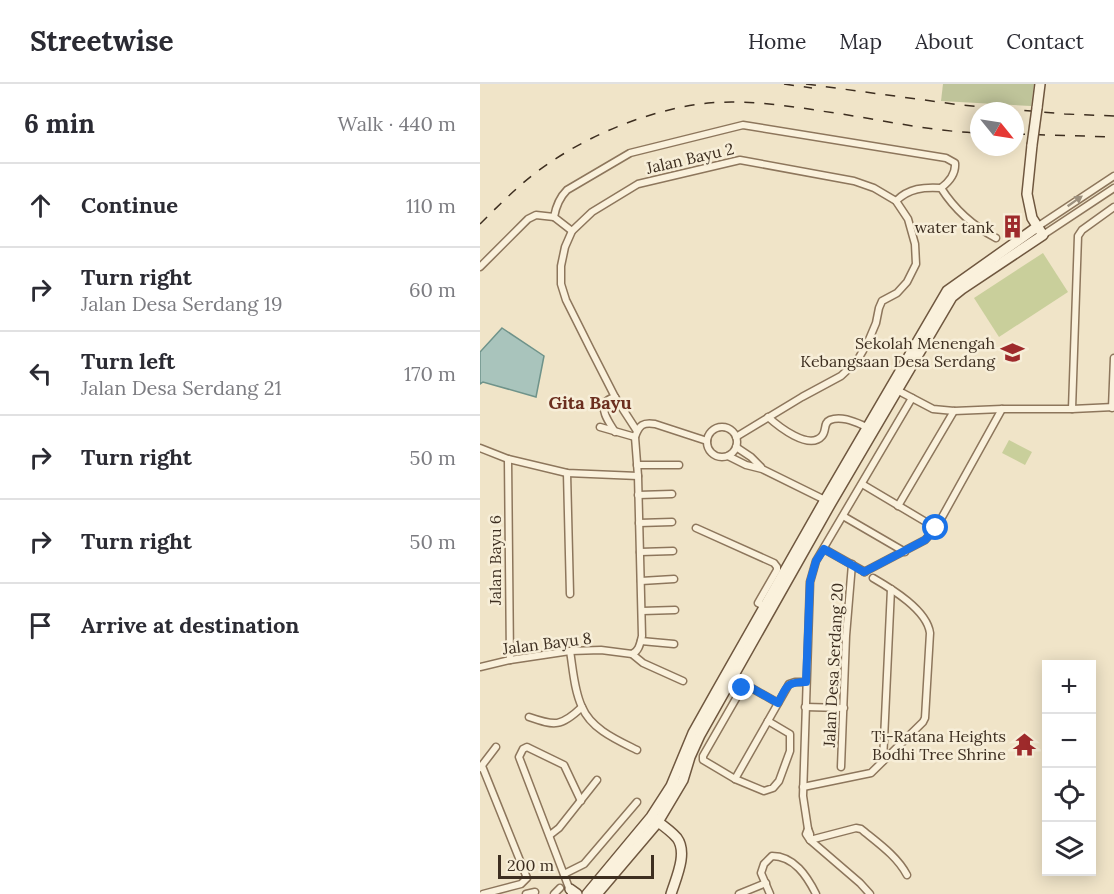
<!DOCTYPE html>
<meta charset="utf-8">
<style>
body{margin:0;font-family:Lora,serif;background:#f7f7f7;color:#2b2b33}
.controls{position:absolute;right:18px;bottom:18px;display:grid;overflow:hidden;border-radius:0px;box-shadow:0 3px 15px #0003}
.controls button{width:54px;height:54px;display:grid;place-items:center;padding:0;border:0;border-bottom:2px solid #e1e1e2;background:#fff;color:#2b2b33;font:30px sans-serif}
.compass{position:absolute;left:490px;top:18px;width:54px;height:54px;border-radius:50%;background:#fff;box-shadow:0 3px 15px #0003;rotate:120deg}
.scale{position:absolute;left:18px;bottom:15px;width:156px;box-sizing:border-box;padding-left:6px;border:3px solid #3d2e20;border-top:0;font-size:16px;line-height:21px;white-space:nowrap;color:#3d2e20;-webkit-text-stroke:4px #f7eed8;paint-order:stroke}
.stop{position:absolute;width:18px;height:18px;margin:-14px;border:4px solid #1a73e8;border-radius:50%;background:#fff}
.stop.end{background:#1a73e8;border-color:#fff;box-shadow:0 2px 6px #0008}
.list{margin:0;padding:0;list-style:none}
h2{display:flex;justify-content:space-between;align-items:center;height:78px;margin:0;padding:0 24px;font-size:26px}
h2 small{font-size:20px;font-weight:400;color:#7c7c81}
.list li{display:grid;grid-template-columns:39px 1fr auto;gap:18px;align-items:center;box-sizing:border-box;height:84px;padding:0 24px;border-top:2px solid #e1e1e2}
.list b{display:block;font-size:22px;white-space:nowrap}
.list p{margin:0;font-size:20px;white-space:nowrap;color:#7c7c81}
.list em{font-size:20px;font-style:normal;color:#7c7c81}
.icon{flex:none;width:33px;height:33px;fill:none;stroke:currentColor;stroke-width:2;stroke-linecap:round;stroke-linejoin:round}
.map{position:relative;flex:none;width:634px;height:810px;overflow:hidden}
header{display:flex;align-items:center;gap:36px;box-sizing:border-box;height:84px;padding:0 30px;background:#fff;border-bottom:2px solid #e1e1e2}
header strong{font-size:28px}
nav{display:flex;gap:33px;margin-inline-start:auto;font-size:21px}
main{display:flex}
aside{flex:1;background:#fff}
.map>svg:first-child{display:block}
</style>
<header>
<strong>Streetwise</strong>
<nav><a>Home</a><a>Map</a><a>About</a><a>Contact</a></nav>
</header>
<main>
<aside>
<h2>6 min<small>Walk · 440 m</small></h2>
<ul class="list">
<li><svg class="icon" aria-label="ahead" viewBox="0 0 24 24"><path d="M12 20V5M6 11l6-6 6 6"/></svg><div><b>Continue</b></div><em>110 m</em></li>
<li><svg class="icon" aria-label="right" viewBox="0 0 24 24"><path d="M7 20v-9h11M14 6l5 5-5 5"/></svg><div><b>Turn right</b><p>Jalan Desa Serdang 19</p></div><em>60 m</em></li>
<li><svg class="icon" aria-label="left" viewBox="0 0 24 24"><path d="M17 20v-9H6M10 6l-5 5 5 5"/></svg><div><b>Turn left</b><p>Jalan Desa Serdang 21</p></div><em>170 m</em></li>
<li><svg class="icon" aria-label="right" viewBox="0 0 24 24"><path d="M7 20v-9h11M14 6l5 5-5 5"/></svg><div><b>Turn right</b></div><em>50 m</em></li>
<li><svg class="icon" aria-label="right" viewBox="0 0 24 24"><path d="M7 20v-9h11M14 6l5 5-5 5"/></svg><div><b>Turn right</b></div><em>50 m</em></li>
<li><svg class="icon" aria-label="arrive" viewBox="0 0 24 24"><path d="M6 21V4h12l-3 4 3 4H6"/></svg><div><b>Arrive at destination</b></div></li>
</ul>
</aside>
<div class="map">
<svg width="634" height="810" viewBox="0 0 634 810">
<rect width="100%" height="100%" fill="#f0e4c8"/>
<g fill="#c9cf9b">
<path d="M563 169 588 208 519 253 494 214Z"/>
<path d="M529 356 552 368 545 381 522 369Z"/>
</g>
<path fill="#bfc49a" d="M463 0H554L551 22 461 17Z"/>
<path fill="#a9c4bc" stroke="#6f938a" stroke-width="1.5" d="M22 244 64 272 56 313 3 298 0 300V268Z"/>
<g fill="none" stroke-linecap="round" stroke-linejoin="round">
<defs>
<g id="street">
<path d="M416 117C429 104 444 103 461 104 475 126 493 142 516 154"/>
<path d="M557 143 634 92"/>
<path d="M92 147 74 133C76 122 79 114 87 106L150 69 263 41 466 74 475 79C476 90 469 98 461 104"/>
<path d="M563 151 634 104"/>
<path d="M0 183 48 135 56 131 74 133"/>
<path d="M415 305 453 325 474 327 522 325H592L634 323"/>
<path d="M135 313C132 314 128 315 126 318 119 326 131 341 135 348"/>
<path d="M632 324 634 274"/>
<path d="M592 325 598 152 602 146 634 123"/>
<path d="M288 333C298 342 329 367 342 352 347 346 343 339 350 336 362 331 377 339 387 343"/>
<path d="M120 343 155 353"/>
<circle cx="242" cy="358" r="15"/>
<path d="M157 347 135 313 111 266 86 216 81 200V182L85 163 92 147 112 128 158 100 260 76 374 97 394 104 416 117 428 135 435 160 436 180 427 198 417 209 402 217 399 224 396 239 388 258 377 277 361 292 322 313 256 353"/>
<path d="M256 363 271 373 281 383"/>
<path d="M0 364 28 375 87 389 158 392"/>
<path d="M248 372 266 381 282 385 347 417"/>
<path d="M28 375 30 576"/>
<path d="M157 381H199"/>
<path d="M87 389 90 510"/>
<path d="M382 400 456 444"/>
<path d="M158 411 192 410"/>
<path d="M418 422 474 327"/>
<path d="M363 432 425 468"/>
<path d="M159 439 192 438"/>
<path d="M216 444 294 479 297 483V486L278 519 284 522"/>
<path d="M344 465 385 488"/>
<path d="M160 468 193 467"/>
<path d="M384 488 445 456 456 444 522 325"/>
<path d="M161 497 194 495"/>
<path d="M162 527 195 526"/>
<path d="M161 557 194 560"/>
<path d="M90 567C93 585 94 606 102 623 111 645 137 656 157 666"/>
<path d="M152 570C159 567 160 560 162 552L158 392 155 353C159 341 163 338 175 340L227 357"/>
<path d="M0 583 30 576 90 567 121 566 152 570 163 579 203 597"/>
<path d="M325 623 364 624"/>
<path d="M49 633C75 642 81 643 102 623"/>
<path d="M288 637 310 650V667L299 697 293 704 284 707 255 695 223 676V672L262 604 268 602 298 619"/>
<path d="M403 677 411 505"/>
<path d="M2 682 47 794 41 800 3 810"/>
<path d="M361 683 366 552 372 480"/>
<path d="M0 684 16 663"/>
<path d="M255 695 309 600 315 598H326"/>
<path d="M323 703 391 689 443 638 445 634 450 549C447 526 412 505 393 494"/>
<path d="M328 745 323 712 330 498 336 477 432 314"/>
<path d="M70 751 79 744 117 696"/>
<path d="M330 756 376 744 381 745C398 759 417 772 427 791"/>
<path d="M330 756V750L328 745 326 750 330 756 380 799 390 810"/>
<path d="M84 790 104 780 157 718"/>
<path d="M91 809 39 673 43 665 47 663 51 665 84 681 101 717"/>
<path d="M46 810 55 808"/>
<path d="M74 810 80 804"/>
<path d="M259 810 286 799"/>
<path d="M290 810 281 789 284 780 292 772C314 772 327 792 336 810"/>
</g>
<g id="secondary">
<path d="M557 24 560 0"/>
<path d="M174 735C181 740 191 747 197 754 208 769 196 794 191 810"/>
<path d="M90 805 97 810"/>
<path d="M107 810 171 733 191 702 213 649 236 608 345 416 467 207 557 143"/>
<path d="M117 810 178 738 203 696 210 673 220 651 351 419 472 213 482 205 563 151 552 134 547 110 552 61"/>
</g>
</defs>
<use href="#street" stroke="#8d765c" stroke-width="9"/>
<use href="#secondary" stroke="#6f573f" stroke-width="12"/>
<use href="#street" stroke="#faf1dc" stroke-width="6"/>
<use href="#secondary" stroke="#faf1dc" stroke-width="9"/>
<g stroke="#3d2e20" stroke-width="1.5" stroke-dasharray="10 10" stroke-linecap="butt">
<path d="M304 0 332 4"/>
<path d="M326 0 481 21 585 30 634 32"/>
<path d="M535 50 634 53"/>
<path d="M0 140C14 126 28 112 43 99 92 57 164 26 228 19 266 16 304 21 341 27 394 34 446 47 499 49"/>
</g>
<defs>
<path id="secondary-bridge" d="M552 61 557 24"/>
</defs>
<use href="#secondary-bridge" stroke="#6f573f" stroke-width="12" stroke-linecap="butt"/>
<use href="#secondary-bridge" stroke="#faf1dc" stroke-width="9"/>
</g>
<defs><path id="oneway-solid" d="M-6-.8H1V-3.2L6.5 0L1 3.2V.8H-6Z" transform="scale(1.5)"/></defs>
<use fill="#9c907e" href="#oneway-solid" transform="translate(595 117) rotate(-35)"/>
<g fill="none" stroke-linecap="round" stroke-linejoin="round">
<path stroke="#1a73e8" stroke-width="8" d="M262 604 268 602 298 619C307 603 305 598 326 598L330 498 336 477 344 465 384 488 445 456 456 444"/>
</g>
<defs>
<symbol id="building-bare" viewBox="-9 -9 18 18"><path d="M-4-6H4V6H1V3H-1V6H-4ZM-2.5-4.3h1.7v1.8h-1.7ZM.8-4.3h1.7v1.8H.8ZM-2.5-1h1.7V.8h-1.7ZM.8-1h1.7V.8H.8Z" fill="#9e2a2b" stroke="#f7eed8" stroke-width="2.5" paint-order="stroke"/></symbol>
<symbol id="school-bare" viewBox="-9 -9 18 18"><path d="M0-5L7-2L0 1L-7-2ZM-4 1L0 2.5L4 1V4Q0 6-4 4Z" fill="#9e2a2b" stroke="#f7eed8" stroke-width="2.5" paint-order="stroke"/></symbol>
<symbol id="temple-bare" viewBox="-9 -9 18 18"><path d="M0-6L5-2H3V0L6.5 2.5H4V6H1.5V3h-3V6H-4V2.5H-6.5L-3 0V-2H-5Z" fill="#9e2a2b" stroke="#f7eed8" stroke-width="2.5" paint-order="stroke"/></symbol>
</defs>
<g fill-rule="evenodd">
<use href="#building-bare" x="516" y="126" width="33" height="33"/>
<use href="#school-bare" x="516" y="252" width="33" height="33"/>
<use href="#temple-bare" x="528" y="644" width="33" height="33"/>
</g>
<g text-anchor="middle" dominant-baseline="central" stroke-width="5" stroke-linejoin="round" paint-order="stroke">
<g font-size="16" fill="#3d2e20" stroke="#f7eed8">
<text transform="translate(210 74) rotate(-13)">Jalan Bayu 2</text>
<text transform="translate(15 476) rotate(-90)">Jalan Bayu 6</text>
<text transform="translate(67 559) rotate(-7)">Jalan Bayu 8</text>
<text transform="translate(353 581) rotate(-87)">Jalan Desa Serdang 20</text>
</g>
<g font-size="16" fill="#3d2e20" stroke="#f7eed8" text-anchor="end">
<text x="514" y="143">water tank</text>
<text x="515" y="259">Sekolah Menengah<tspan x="515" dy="18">Kebangsaan Desa Serdang</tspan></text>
<text x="526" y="652">Ti-Ratana Heights<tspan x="526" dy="18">Bodhi Tree Shrine</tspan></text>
</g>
<g font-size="18" font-weight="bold" fill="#6b2e1e" stroke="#f7eed8">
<text x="110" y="318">Gita Bayu</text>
</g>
</g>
</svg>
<div class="controls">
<button>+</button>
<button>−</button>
<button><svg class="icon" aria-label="locate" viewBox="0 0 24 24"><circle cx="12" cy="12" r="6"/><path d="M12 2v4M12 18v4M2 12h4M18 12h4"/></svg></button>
<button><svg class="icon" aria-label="layers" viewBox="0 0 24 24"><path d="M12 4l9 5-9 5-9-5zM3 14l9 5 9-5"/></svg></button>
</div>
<svg class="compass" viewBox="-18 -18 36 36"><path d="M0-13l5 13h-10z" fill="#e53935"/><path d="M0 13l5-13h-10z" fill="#7c7c81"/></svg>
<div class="scale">200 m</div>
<div class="stop" style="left:456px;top:444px"></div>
<div class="stop end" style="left:262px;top:604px"></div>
</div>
</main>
